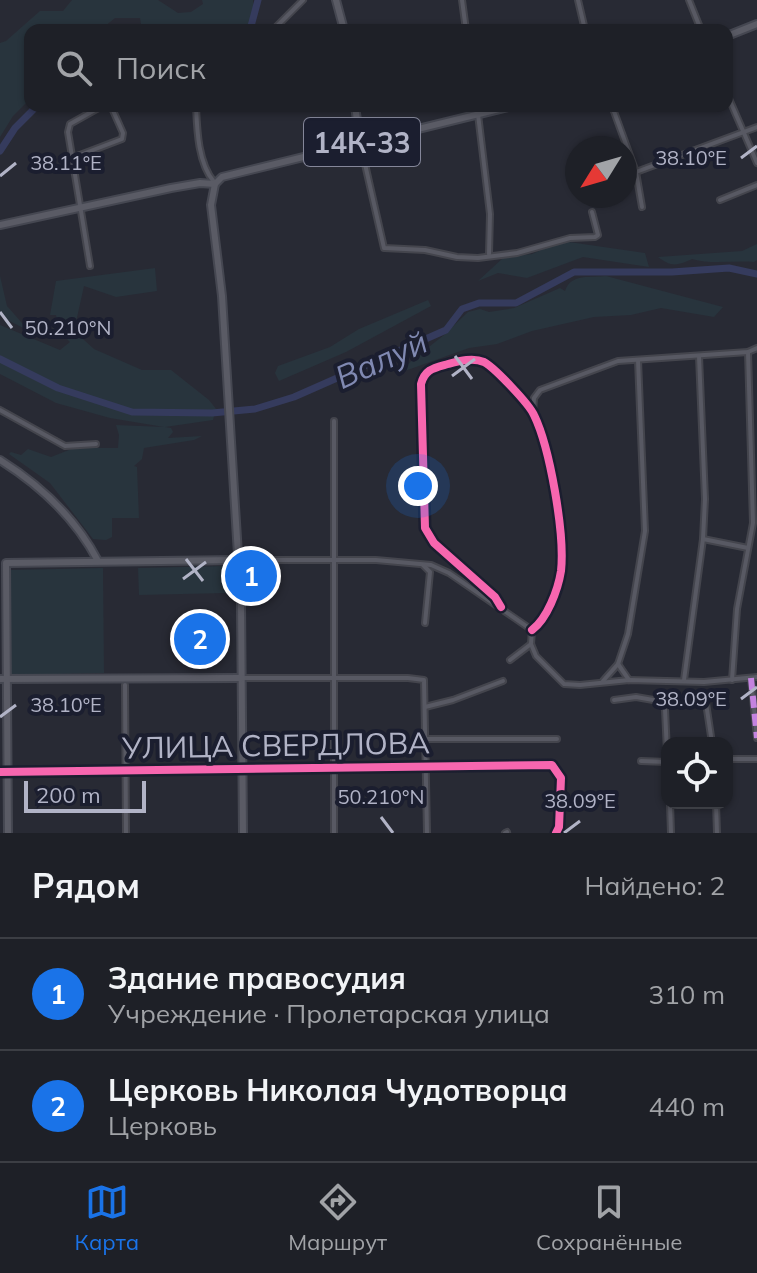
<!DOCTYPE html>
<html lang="ru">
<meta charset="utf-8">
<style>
body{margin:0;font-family:Mulish,sans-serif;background:#2b2d33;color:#f1f3f6}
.controls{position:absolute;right:24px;bottom:24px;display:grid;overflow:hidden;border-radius:16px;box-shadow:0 2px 6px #0004}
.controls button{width:72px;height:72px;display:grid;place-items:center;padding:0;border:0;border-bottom:2px solid #3c3e44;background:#1e2027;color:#f1f3f6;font:40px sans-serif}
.compass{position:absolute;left:565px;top:136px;width:72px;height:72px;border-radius:50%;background:#1e2027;box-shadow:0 2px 6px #0004;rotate:233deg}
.scale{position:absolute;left:24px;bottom:20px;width:122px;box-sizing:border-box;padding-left:8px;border:4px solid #b1b3c6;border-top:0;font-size:22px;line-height:28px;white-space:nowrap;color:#b1b3c6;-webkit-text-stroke:6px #1b1e2f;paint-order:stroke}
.you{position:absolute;left:418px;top:486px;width:28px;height:28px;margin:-20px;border:6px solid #fff;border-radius:50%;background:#1a73e8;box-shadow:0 0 0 12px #1a73e833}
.badge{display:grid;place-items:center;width:52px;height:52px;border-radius:50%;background:#1a73e8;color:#fff;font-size:26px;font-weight:700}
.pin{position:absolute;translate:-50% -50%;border:4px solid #fff;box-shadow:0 2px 8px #0006}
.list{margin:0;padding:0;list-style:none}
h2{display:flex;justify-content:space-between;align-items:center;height:104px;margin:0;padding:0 32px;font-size:34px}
h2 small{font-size:26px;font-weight:400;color:#a1a3a7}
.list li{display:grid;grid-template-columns:52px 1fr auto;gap:24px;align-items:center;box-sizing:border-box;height:112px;padding:0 32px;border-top:2px solid #3c3e44}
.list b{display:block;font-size:30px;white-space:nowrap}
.list p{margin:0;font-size:26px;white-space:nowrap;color:#a1a3a7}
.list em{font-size:26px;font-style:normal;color:#a1a3a7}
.icon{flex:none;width:44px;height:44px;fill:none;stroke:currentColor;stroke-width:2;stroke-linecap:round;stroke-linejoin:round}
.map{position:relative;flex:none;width:757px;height:833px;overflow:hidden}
.search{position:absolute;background:#1e2027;box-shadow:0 2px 6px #0004;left:24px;right:24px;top:24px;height:88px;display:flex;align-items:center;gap:20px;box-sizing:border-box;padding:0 28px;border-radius:16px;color:#a1a3a7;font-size:30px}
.sheet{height:328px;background:#1e2027}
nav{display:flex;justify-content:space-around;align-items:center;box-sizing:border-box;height:112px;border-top:2px solid #3c3e44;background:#1e2027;font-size:22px;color:#a1a3a7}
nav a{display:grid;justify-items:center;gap:4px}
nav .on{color:#1a73e8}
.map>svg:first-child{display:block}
</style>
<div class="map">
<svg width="757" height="833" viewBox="0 0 757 833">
<rect width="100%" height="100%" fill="#282a34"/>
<g fill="#28343d">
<path d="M72 0H158L178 13 191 12 203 4 202 0H253L255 30H142L140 18H115L100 30H30V99L13 116 0 137V43L6 41 40 11H63Z"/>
<path d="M562 241 645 253 649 267 583 257 527 278 498 273 478 281 503 258 532 254Z"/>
<path d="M757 244V260L754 262C733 260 712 265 692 259 677 266 671 267 658 257L742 251Z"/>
<path d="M155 268 157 291 116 297 84 286 74 331 94 349 142 370H171L209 400 216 409 213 420 165 427 171 428 173 432 168 438 202 436 194 440 144 448 142 459 134 466 137 467 139 518H112V537L106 540 93 539 50 483 9 454 11 452 21 455 28 449 51 457 74 448H118L119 435 116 425 164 427 110 418 56 403 0 374V325L60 350 70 342 60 332 55 338 48 333 58 325 56 315H50L56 281Z"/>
<path d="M0 276 7 306 29 331 0 316Z"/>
<path d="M606 276 723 307 714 317 661 308 631 315 594 317 532 331 497 344 469 348 402 372 411 361 444 335 468 312 480 309 489 312 514 308 560 288 565 291C571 273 591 278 606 276Z"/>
<path d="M428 300 431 306 346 352 279 381 275 373 278 366 330 347 359 329Z"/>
<path d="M226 566V593L139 595 138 568Z"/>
<path d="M103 568 104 673 10 675V570Z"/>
</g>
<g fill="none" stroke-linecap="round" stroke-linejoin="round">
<g stroke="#353b5d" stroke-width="7">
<path d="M250 30 258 0"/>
<path d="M0 151 15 128 37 106"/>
<path d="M0 359 58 388 132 412 212 413 255 409 294 397 446 330 462 309 479 303H516L574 272H672L729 268 757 274"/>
</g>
<defs>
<g id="minor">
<path d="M462 0 466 30"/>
<path d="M578 0 585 30"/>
<path d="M689 0 701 30"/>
<path d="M273 30 303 0"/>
<path d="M727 94 757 163"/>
<path d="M196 106C197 130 198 163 214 182"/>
<path d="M477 106 490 214 489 254"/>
<path d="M612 106 636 172 642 207"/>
<path d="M360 142 384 248 425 250 457 257 478 258 517 253 570 238 595 237 598 235 592 212"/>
<path d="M72 158 122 139 123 133 111 106"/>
<path d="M636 172 757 127"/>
<path d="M720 200 757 185"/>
<path d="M90 266 68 132 70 124 102 106"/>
<path d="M0 410 65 446 96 444"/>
<path d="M533 412 534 398 540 390 618 361 748 352 757 348"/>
<path d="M703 539 748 548"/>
<path d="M239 560H376L431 565 449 573 532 630 531 644 536 656 564 684 580 685 629 680 704 682 757 677"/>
<path d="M423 565 430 572 425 623"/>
<path d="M501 607 495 597 434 543 425 528 421 384C425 369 434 368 448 364 459 361 473 357 484 362 495 368 529 404 534 415 550 448 565 534 561 571 558 590 547 619 532 630"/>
<path d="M510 660 531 644"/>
<path d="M618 664 629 680"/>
<path d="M243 678H408L424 680 427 833"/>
<path d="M751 678 757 738"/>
<path d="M684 680 703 539 705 499 699 356"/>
<path d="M732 680 737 609 753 523 748 352"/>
<path d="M603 681 618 664 628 634 645 531 638 360"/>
<path d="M125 685 126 833"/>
<path d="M614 700 636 697 659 701 665 709 667 752"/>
<path d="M706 703 712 743"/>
<path d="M425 707 453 700 503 681"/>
<path d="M427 739H557"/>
<path d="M727 759H757"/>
<path d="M641 761 667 762"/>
<path d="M0 772 552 765 561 778 559 827 556 833"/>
<path d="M670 803 671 833"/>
<path d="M716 803 717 833"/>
<path d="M334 833V421"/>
<path d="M505 833 507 832"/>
</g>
<g id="major">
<path d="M336 0 344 30"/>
<path d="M727 36 757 24"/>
<path d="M355 106 360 142"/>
<path d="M215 184 211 205 222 296 241 603 243 833"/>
<path d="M0 225 171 188 200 183 215 184 222 177 512 106"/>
<path d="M0 460C40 485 76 519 98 561"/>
<path d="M0 679 242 678"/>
<path d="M8 833 6 563 239 560"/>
</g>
</defs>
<use href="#minor" stroke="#44454d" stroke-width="8"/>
<use href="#major" stroke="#454751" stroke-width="10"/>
<use href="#minor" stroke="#585963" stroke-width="4"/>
<use href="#major" stroke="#5a5b65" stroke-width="6"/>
<path stroke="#c483df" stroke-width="6" stroke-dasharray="12 6" stroke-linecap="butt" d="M751 678 757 738"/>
<defs>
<g id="cycleway">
<path d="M501 607 495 597 434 543 425 528 421 384C425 369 434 368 448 364 459 361 473 357 484 362 495 368 529 404 534 415 550 448 565 534 561 571 558 590 547 619 532 630"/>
<path d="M0 772 552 765 561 778 559 827 556 833"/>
</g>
</defs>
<use href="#cycleway" stroke="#1b1e2f" stroke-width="13"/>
<use href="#cycleway" stroke="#f766af" stroke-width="8"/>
</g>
<path fill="none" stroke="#b1b3c6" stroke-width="3" d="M741 158 757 146M0 176 16 163M0 312 12 328M455 356 472 379M452 376 475 359M186 559 203 581M183 579 206 562M741 699 757 687M0 717 16 705M381 817 393 833M564 833 580 821"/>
<g text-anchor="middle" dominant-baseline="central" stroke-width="8" stroke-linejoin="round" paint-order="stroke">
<rect fill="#1b1e2f" stroke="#848699" stroke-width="2" x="304" y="118" width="116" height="48" rx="6"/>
<g font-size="28" font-weight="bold" fill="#b1b3c6">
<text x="362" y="142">14К-33</text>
</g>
<g font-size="30" fill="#b1b3c6" stroke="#1b1e2f">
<text transform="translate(276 745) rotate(-1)">УЛИЦА СВЕРДЛОВА</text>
</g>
<g font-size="32" font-style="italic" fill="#8089b2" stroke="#1b1e2f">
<text transform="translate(381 359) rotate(-24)">Валуй</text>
</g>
</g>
<g font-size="20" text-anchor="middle" fill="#b1b3c6" stroke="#1b1e2f" stroke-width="8" stroke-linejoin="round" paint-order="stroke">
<text x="691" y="165">38.10°E</text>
<text x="66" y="170">38.11°E</text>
<text x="68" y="335">50.210°N</text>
<text x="691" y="706">38.09°E</text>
<text x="66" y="712">38.10°E</text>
<text x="381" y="804">50.210°N</text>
<text x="580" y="808">38.09°E</text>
</g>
</svg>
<div class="controls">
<button><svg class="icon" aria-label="locate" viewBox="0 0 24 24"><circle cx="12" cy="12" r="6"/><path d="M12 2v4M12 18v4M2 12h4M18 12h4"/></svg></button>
</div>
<svg class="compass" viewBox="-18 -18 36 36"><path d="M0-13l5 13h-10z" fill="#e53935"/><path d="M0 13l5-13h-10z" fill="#a1a3a7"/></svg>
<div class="scale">200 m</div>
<div class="you"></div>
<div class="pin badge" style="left:251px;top:576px">1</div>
<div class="pin badge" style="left:200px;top:639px">2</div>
<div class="search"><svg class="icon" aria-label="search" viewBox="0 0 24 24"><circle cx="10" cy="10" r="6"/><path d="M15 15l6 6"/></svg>Поиск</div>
</div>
<section class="sheet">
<h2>Рядом<small>Найдено: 2</small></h2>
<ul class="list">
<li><span class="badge">1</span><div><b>Здание правосудия</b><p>Учреждение · Пролетарская улица</p></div><em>310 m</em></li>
<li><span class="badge">2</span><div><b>Церковь Николая Чудотворца</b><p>Церковь</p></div><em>440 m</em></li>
</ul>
</section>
<nav>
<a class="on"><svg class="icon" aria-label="map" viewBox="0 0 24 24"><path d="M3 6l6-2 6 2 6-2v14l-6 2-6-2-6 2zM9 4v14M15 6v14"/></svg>Карта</a>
<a><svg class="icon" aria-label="directions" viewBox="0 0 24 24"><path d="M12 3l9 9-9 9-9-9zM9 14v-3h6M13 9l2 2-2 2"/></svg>Маршрут</a>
<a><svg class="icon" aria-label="saved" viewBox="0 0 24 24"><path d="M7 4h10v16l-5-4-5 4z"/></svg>Сохранённые</a>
</nav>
